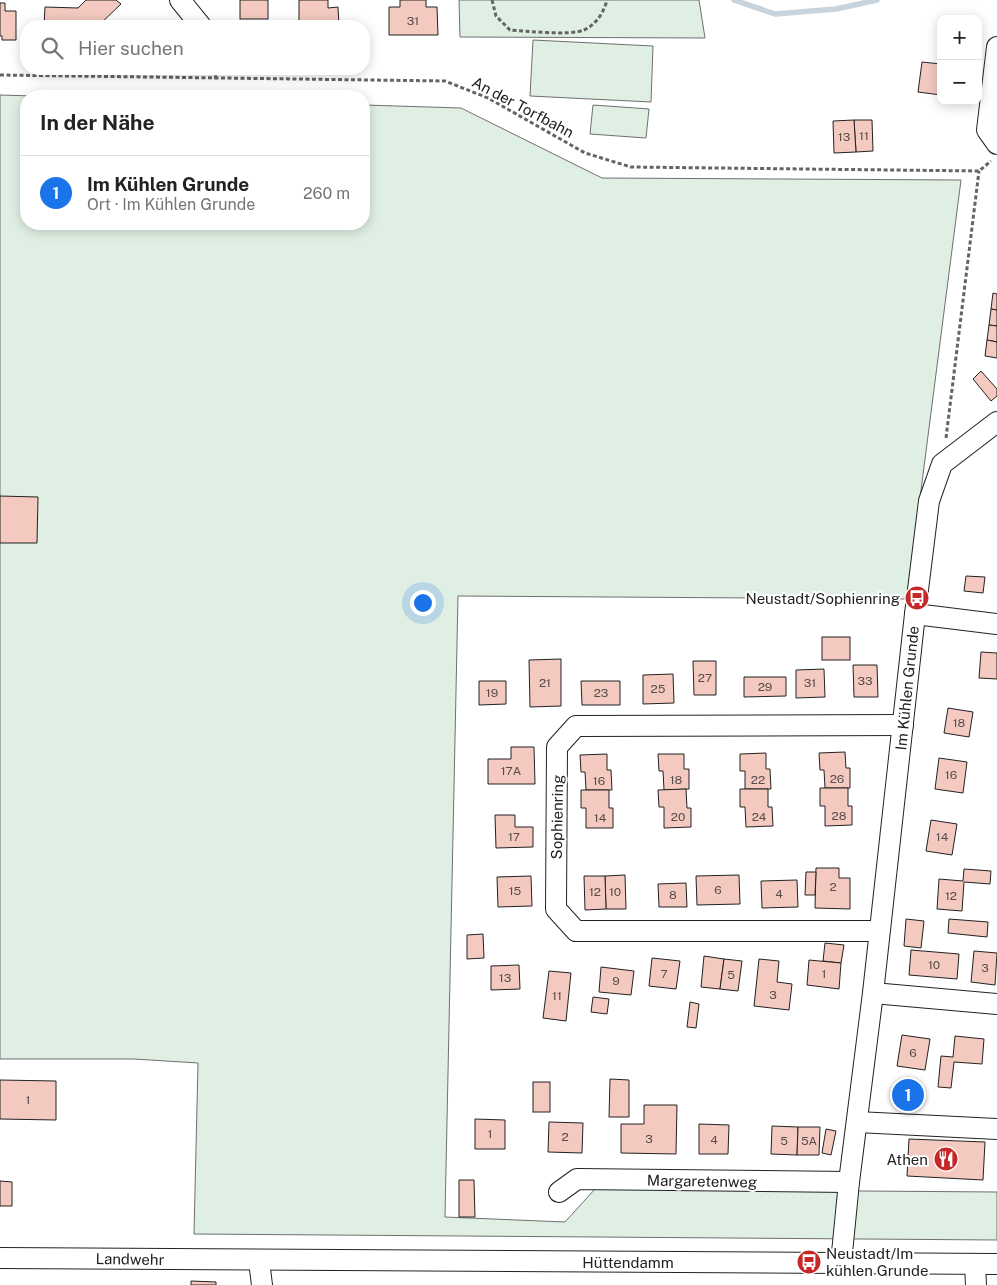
<!DOCTYPE html>
<html lang="de">
<meta charset="utf-8">
<style>
body{margin:0;font-family:"Public Sans",sans-serif;background:#f2f2f2;color:#222}
.controls{position:absolute;right:15px;top:15px;display:grid;overflow:hidden;border-radius:10px;box-shadow:0 2px 12px #0003}
.controls button{width:45px;height:45px;display:grid;place-items:center;padding:0;border:0;border-bottom:1px solid #e0e0e0;background:#fff;color:#222;font:25px sans-serif}
.you{position:absolute;left:422px;top:602px;width:18px;height:18px;margin:-12px;border:4px solid #fff;border-radius:50%;background:#1a73e8;box-shadow:0 0 0 8px #1a73e833}
.badge{display:grid;place-items:center;width:32px;height:32px;border-radius:50%;background:#1a73e8;color:#fff;font-size:16px;font-weight:700}
.pin{position:absolute;translate:-50% -50%;border:2px solid #fff;box-shadow:0 1px 5px #0006}
.list{margin:0;padding:0;list-style:none}
h2{display:flex;justify-content:space-between;align-items:center;height:65px;margin:0;padding:0 20px;font-size:21px}
h2 small{font-size:16px;font-weight:400;color:#767676}
.list li{display:grid;grid-template-columns:32px 1fr auto;gap:15px;align-items:center;box-sizing:border-box;height:75px;padding:0 20px;border-top:1px solid #e0e0e0}
.list b{display:block;font-size:19px;white-space:nowrap}
.list p{margin:0;font-size:16px;white-space:nowrap;color:#767676}
.list em{font-size:16px;font-style:normal;color:#767676}
.icon{flex:none;width:28px;height:28px;fill:none;stroke:currentColor;stroke-width:2;stroke-linecap:round;stroke-linejoin:round}
.map{position:relative;flex:none;width:997px;height:1285px;overflow:hidden}
.search{position:absolute;background:#fff;box-shadow:0 2px 12px #0003;left:20px;top:20px;width:350px;height:55px;display:flex;align-items:center;gap:12px;box-sizing:border-box;padding:0 18px;border-radius:20px;color:#767676;font-size:19px}
.panel{position:absolute;background:#fff;box-shadow:0 2px 12px #0003;left:20px;top:90px;width:350px;height:140px;border-radius:20px}
.map>svg:first-child{display:block}
</style>
<div class="map">
<svg width="997" height="1285" viewBox="0 0 997 1285">
<rect width="100%" height="100%" fill="#fff"/>
<g fill="#e0efe3" stroke="#6f6f6f">
<path d="M459 0H699L705 38 460 37Z"/>
<path d="M533 40 653 46 651 102 530 96Z"/>
<path d="M0 95 34 96H26V224H364V105L461 108 602 178 961 180 907 599 458 596 445 1217 565 1222 595 1189 997 1192V1240L194 1234 198 1063 134 1059H0Z"/>
<path d="M593 105 649 109 646 138 590 134Z"/>
</g>
<g fill="none" stroke-linecap="round" stroke-linejoin="round">
<path stroke="#c7d3dd" stroke-width="5.5" d="M734 0 775 14 836 9 877 0"/>
</g>
<g fill="#f3c9c0" stroke="#222">
<path d="M86 0H116L121 4 98 26H44L45 7 78 8Z"/>
<rect x="240" y="0" width="28" height="19"/>
<path d="M299 0H328V8L338 7 339 26H299Z"/>
<path d="M400 0H426V7H437L438 35H389V7H400Z"/>
<path d="M0 3H5V11H16V40H2V36H0Z"/>
<path d="M922 62 941 64V95L918 92Z"/>
<path d="M854 120H872L873 151 856 152Z"/>
<path d="M854 120 856 152 834 153 833 121Z"/>
<path d="M993 293 997 294V310L991 309Z"/>
<path d="M991 309 997 310V326L989 325Z"/>
<path d="M989 325 997 326V342L987 340Z"/>
<path d="M987 340 997 342V358L985 356Z"/>
<path d="M981 371 997 389V396L991 401 973 379Z"/>
<path d="M0 496 38 497 37 543H0Z"/>
<path d="M966 576 985 577 983 593 964 591Z"/>
<rect x="822" y="637" width="28" height="23"/>
<path d="M981 652 997 653V679L979 678Z"/>
<path d="M561 659V706L530 707 529 660Z"/>
<path d="M693 661H716V695H694Z"/>
<path d="M853 665H877L878 697H854Z"/>
<path d="M824 669 825 697 796 698V670Z"/>
<path d="M673 674 674 703 643 704V675Z"/>
<path d="M744 677H786V696L744 697Z"/>
<path d="M479 681H506V704L479 705Z"/>
<path d="M581 681H620V705H582Z"/>
<path d="M948 708 973 712 969 737 944 733Z"/>
<path d="M511 747H534L535 784H488V759H511Z"/>
<path d="M845 752 846 768H850V788H825L824 770H820L819 753Z"/>
<path d="M766 753V769H770L771 789H745V771H740V754Z"/>
<path d="M607 754V770H611L612 790H586L585 772H581L580 755Z"/>
<path d="M658 754H684V769H689V789L664 790 663 771H659Z"/>
<path d="M939 758 967 762 963 793 935 789Z"/>
<path d="M820 788H848V806H852V825L825 826V806H820Z"/>
<path d="M686 789 687 808H691V827L664 828V807H659L658 790Z"/>
<path d="M740 789H768V807H772L773 826 746 827 745 807H740Z"/>
<path d="M581 790H609V808H613V828H586V808H581Z"/>
<path d="M495 815H515V827H533V847L496 848Z"/>
<path d="M931 820 957 824 952 855 926 851Z"/>
<path d="M816 868H839V878H850V909L815 908Z"/>
<path d="M964 869 991 871 990 884 964 882 962 911 937 909 939 879 963 881Z"/>
<path d="M806 872H816L815 895H805Z"/>
<path d="M625 875 626 909H606L605 876Z"/>
<path d="M739 875 740 904 697 905 696 876Z"/>
<path d="M531 876 532 906 498 907 497 877Z"/>
<path d="M584 876H605L606 909 585 910Z"/>
<path d="M797 880 798 907 762 908 761 881Z"/>
<path d="M686 883 687 907H659L658 884Z"/>
<path d="M906 919 924 921 921 948 904 946Z"/>
<path d="M949 919 988 922 987 937 948 933Z"/>
<path d="M483 934 484 958 467 959V935Z"/>
<path d="M825 943 844 945 841 963 823 961Z"/>
<path d="M911 950 959 954 957 979 909 975Z"/>
<path d="M974 951 997 953 995 985 971 982Z"/>
<path d="M704 956 724 959 720 989 701 987Z"/>
<path d="M652 958 680 961 676 989 649 986Z"/>
<path d="M724 959 742 961 738 991 720 989Z"/>
<path d="M759 959 779 961 777 982 792 984 789 1010 754 1006Z"/>
<path d="M809 960 841 963 839 989 807 985Z"/>
<path d="M519 965 520 989 491 990V966Z"/>
<path d="M601 967 634 971 631 995 599 992Z"/>
<path d="M549 971 571 973 566 1021 543 1018Z"/>
<path d="M593 997 609 999 607 1014 591 1012Z"/>
<path d="M690 1002 699 1004 696 1028 687 1027Z"/>
<path d="M902 1035 930 1039 925 1070 897 1066Z"/>
<path d="M955 1036 984 1039 982 1064 954 1062 951 1088 938 1087 941 1056 953 1057Z"/>
<path d="M610 1079 629 1080V1117H609Z"/>
<path d="M0 1080 56 1081V1120L0 1119Z"/>
<rect x="533" y="1082" width="17" height="30"/>
<path d="M896 1086 922 1090 920 1103 894 1100Z"/>
<path d="M644 1105H677L676 1154 621 1153V1124H644Z"/>
<path d="M475 1119 505 1120V1149H475Z"/>
<path d="M549 1122 583 1123 582 1153 548 1152Z"/>
<path d="M699 1124 729 1125 728 1154H699Z"/>
<path d="M772 1126 798 1127 797 1155 771 1154Z"/>
<path d="M798 1127H820L819 1155H797Z"/>
<path d="M826 1129 836 1131 831 1155 822 1153Z"/>
<path d="M909 1139 985 1142 983 1180 907 1176Z"/>
<path d="M459 1180H474L475 1217H459Z"/>
<path d="M0 1181 12 1182V1206H0Z"/>
<path d="M191 1281 216 1282V1285H191Z"/>
</g>
<g fill="none" stroke-linecap="round" stroke-linejoin="round">
<defs>
<g id="minor">
<path d="M180 0 201 26"/>
<path d="M997 47 987 130 997 144"/>
<path d="M915 614 997 624"/>
<path d="M879 931H576L556 909 557 747 576 726 903 725"/>
<path d="M873 993 997 1004"/>
<path d="M857 1122 997 1129"/>
<path d="M559 1192 577 1179 849 1182"/>
<path d="M0 1258 997 1264"/>
<path d="M259 1261 262 1285"/>
<path d="M841 1263 849 1182 873 993 915 614 929 501 942 464 997 422"/>
<path d="M975 1264 976 1285"/>
</g>
</defs>
<use href="#minor" stroke="#222" stroke-width="22"/>
<g stroke="#646464" stroke-width="3" stroke-dasharray="4 2.5" stroke-linecap="butt">
<path d="M492 0 496 16 510 30C527 31 569 36 584 30 596 25 604 12 607 0"/>
<path d="M214 69 216 79"/>
<path d="M0 75 445 81 488 98 585 153 631 167 979 171 991 161"/>
<path d="M946 438 979 171"/>
</g>
<use href="#minor" stroke="#fff" stroke-width="20"/>
</g>
<defs>
<symbol id="bus-disc" viewBox="-11 -11 22 22"><circle r="9.5" fill="#c62828" stroke="#fff"/><path d="M-5-6H5V4H4V6H2V4H-2V6H-4V4H-5ZM-3.5-4V0h7V-4ZM-3.5 1.2v1.5H-2V1.2ZM2 1.2v1.5H3.5V1.2Z" fill="#fff"/></symbol>
<symbol id="restaurant-disc" viewBox="-11 -11 22 22"><circle r="9.5" fill="#c62828" stroke="#fff"/><path d="M-5-6h1v4h1v-4h1v4h1v-4h1v5L-1.5 .5V6h-2V.5L-5-1ZM5-6V6H3V1.5H1.5Q1.5-4 5-6Z" fill="#fff"/></symbol>
</defs>
<g fill-rule="evenodd">
<use href="#bus-disc" x="903" y="584" width="28" height="28"/>
<use href="#restaurant-disc" x="932" y="1145" width="28" height="28"/>
<use href="#bus-disc" x="795" y="1248" width="28" height="28"/>
</g>
<g text-anchor="middle" dominant-baseline="central" stroke-width="4" stroke-linejoin="round" paint-order="stroke">
<g font-size="12" fill="#564c4a">
<text x="413" y="21">31</text>
<text x="864" y="136">11</text>
<text x="844" y="137">13</text>
<text x="705" y="678">27</text>
<text x="865" y="681">33</text>
<text x="545" y="683">21</text>
<text x="810" y="683">31</text>
<text x="765" y="687">29</text>
<text x="658" y="689">25</text>
<text x="492" y="693">19</text>
<text x="601" y="693">23</text>
<text x="959" y="723">18</text>
<text x="511" y="771">17A</text>
<text x="951" y="775">16</text>
<text x="837" y="779">26</text>
<text x="676" y="780">18</text>
<text x="758" y="780">22</text>
<text x="599" y="781">16</text>
<text x="839" y="816">28</text>
<text x="678" y="817">20</text>
<text x="759" y="817">24</text>
<text x="600" y="818">14</text>
<text x="514" y="837">17</text>
<text x="942" y="837">14</text>
<text x="833" y="887">2</text>
<text x="718" y="890">6</text>
<text x="515" y="891">15</text>
<text x="595" y="892">12</text>
<text x="615" y="892">10</text>
<text x="779" y="894">4</text>
<text x="673" y="895">8</text>
<text x="951" y="896">12</text>
<text x="934" y="965">10</text>
<text x="985" y="968">3</text>
<text x="664" y="974">7</text>
<text x="824" y="974">1</text>
<text x="731" y="975">5</text>
<text x="505" y="978">13</text>
<text x="616" y="981">9</text>
<text x="773" y="995">3</text>
<text x="557" y="996">11</text>
<text x="913" y="1053">6</text>
<text x="28" y="1100">1</text>
<text x="490" y="1134">1</text>
<text x="565" y="1137">2</text>
<text x="649" y="1139">3</text>
<text x="714" y="1140">4</text>
<text x="784" y="1141">5</text>
<text x="809" y="1141">5A</text>
</g>
<g font-size="15" fill="#222" stroke="#fff">
<text transform="translate(523 107) rotate(28)">An der Torfbahn</text>
<text transform="translate(907 688) rotate(-84)">Im Kühlen Grunde</text>
<text transform="translate(557 817) rotate(-89)">Sophienring</text>
<text transform="translate(702 1181) rotate(1)">Margaretenweg</text>
<text transform="translate(130 1259) rotate(1)">Landwehr</text>
<text x="628" y="1262">Hüttendamm</text>
</g>
<g font-size="15" fill="#222" stroke="#fff" text-anchor="end">
<text x="900" y="598">Neustadt/Sophienring</text>
<text x="928" y="1159">Athen</text>
<text x="826" y="1253" text-anchor="start">Neustadt/Im<tspan x="826" dy="17">kühlen Grunde</tspan></text>
</g>
</g>
</svg>
<div class="controls">
<button>+</button>
<button>−</button>
</div>
<div class="you"></div>
<div class="pin badge" style="left:908px;top:1095px">1</div>
<div class="search"><svg class="icon" aria-label="search" viewBox="0 0 24 24"><circle cx="10" cy="10" r="6"/><path d="M15 15l6 6"/></svg>Hier suchen</div>
<section class="panel">
<h2>In der Nähe<small></small></h2>
<ul class="list">
<li><span class="badge">1</span><div><b>Im Kühlen Grunde</b><p>Ort · Im Kühlen Grunde</p></div><em>260 m</em></li>
</ul>
</section>
</div>
